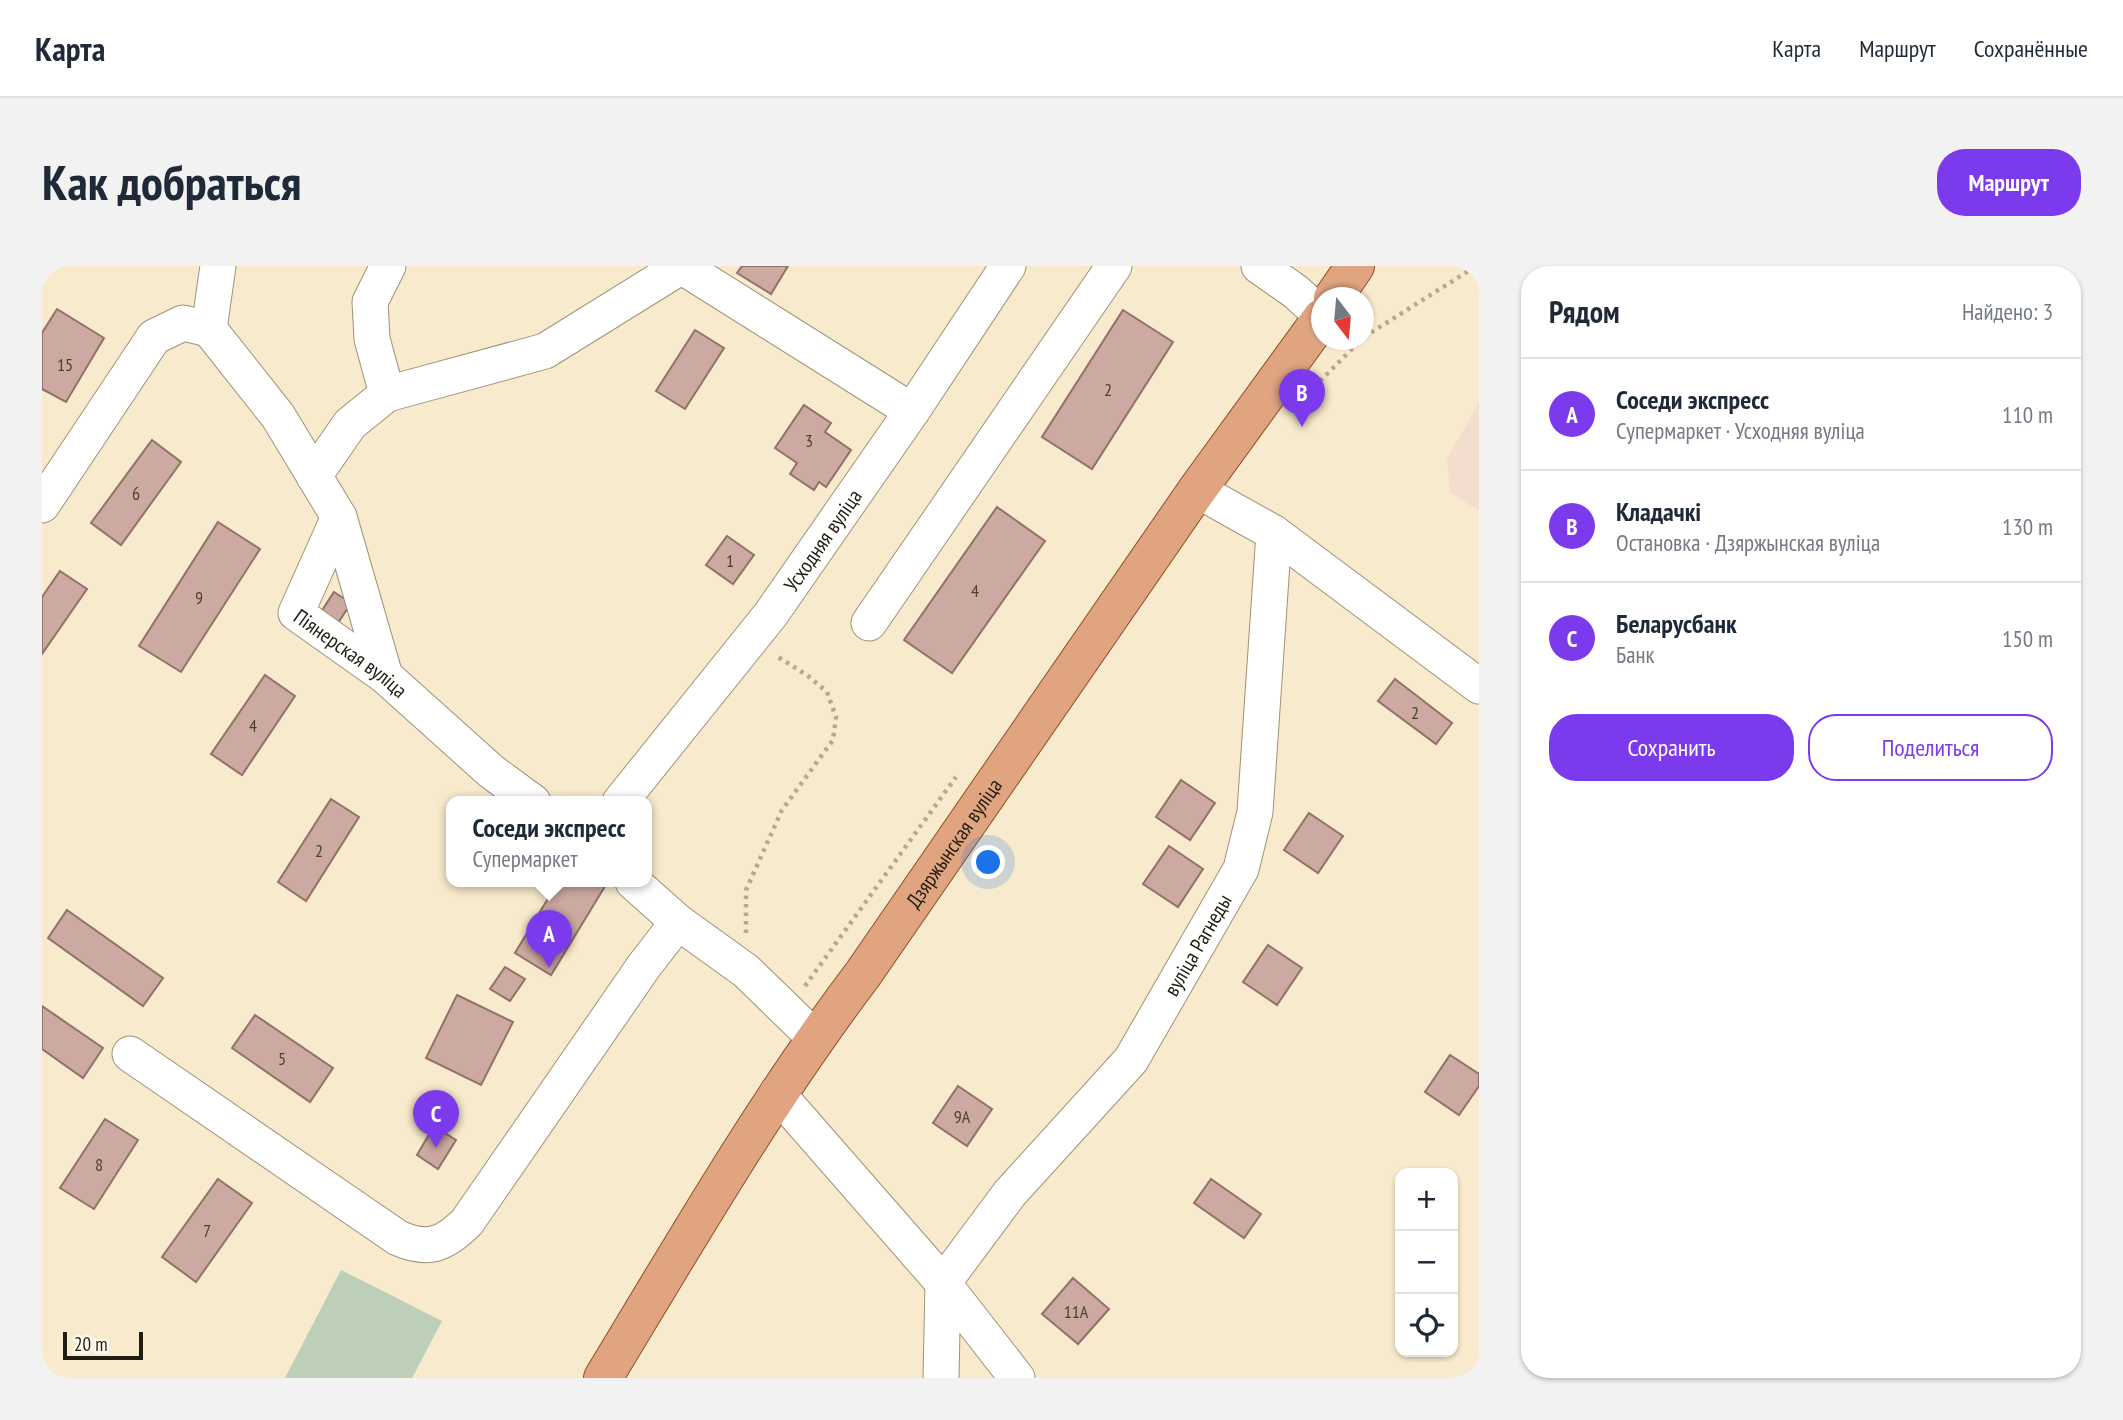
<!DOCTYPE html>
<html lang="ru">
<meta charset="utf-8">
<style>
body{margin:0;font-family:"PT Sans Narrow",sans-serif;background:#f2f2f3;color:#1f2937}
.controls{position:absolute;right:21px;bottom:21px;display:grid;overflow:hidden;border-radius:14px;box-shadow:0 2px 5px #0004}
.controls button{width:63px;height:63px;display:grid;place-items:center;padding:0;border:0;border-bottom:2px solid #e0e1e3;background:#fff;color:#1f2937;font:35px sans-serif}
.compass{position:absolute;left:1269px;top:21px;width:63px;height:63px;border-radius:50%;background:#fff;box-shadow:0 2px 5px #0004;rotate:164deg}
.scale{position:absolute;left:21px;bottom:18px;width:80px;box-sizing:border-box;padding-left:7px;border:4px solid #211c11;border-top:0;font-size:19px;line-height:24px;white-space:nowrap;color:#211c11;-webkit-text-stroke:5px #fef8ec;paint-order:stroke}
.you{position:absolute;left:947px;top:597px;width:24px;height:24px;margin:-18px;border:5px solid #fff;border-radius:50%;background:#1a73e8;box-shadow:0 0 0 10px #1a73e833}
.badge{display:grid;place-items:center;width:46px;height:46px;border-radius:50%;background:#7c3aed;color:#fff;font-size:23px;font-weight:700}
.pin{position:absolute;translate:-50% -58px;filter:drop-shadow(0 2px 4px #0008)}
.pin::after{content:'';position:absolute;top:37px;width:24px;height:21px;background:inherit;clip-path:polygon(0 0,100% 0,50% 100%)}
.popup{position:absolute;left:404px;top:530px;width:206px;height:91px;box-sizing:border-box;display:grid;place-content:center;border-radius:14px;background:#fff;filter:drop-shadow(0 2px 5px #0005);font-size:23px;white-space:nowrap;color:#747a83}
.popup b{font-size:26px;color:#1f2937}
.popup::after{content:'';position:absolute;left:50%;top:100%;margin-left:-14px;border:14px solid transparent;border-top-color:#fff}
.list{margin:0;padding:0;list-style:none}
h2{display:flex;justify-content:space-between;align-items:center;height:91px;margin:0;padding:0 28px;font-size:30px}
h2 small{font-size:23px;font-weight:400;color:#747a83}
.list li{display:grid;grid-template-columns:46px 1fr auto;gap:21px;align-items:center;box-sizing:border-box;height:112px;padding:0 28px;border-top:2px solid #e0e1e3}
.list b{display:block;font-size:26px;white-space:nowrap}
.list p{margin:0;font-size:23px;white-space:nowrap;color:#747a83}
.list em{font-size:23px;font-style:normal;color:#747a83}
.actions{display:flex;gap:14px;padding:21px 28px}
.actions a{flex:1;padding:16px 0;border:2px solid #7c3aed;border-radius:28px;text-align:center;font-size:24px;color:#7c3aed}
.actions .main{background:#7c3aed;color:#fff}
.icon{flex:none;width:38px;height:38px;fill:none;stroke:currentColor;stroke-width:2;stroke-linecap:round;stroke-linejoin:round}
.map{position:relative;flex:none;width:1437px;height:1112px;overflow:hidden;border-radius:28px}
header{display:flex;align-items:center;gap:42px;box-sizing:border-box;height:98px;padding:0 35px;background:#fff;border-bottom:2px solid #e0e1e3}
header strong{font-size:33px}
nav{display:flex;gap:38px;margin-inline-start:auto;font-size:24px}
.intro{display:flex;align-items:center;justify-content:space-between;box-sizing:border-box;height:168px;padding:0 42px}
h1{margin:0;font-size:49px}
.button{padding:18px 32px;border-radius:28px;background:#7c3aed;color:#fff;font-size:24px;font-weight:700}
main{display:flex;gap:42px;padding:0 42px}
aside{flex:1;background:#fff;border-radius:28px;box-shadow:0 2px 5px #0004}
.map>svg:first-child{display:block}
</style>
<header>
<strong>Карта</strong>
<nav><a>Карта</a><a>Маршрут</a><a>Сохранённые</a></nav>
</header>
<div class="intro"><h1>Как добраться</h1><a class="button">Маршрут</a></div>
<main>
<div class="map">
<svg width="1437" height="1112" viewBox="0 0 1437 1112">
<rect width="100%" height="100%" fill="#f8eacc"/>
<path fill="#f2ddcf" d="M1437 136V245L1408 226 1405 193Z"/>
<path fill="#bdceb9" d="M299 1004 400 1055 370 1112H243Z"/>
<g fill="#cca9a1" stroke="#91716a" stroke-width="2">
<path d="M700 0H746L729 28 695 7Z"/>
<path d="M15 43 62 72 24 136 0 123V67Z"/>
<path d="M1081 44 1131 76 1050 203 1000 171Z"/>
<path d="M653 64 682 82 643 143 614 125Z"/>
<path d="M762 139 789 157 783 166 809 184 784 221 777 216 772 224 748 208 755 197 733 182Z"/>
<path d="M110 174 139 196 79 279 49 257Z"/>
<path d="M955 241 1003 275 910 407 862 374Z"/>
<path d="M176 256 218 283 139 406 97 380Z"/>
<path d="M685 270 712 289 691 318 664 299Z"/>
<path d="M18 305 45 323 0 388V331Z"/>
<path d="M292 326 309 337 296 357 279 346Z"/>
<path d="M223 409 253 430 200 509 169 488Z"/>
<path d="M1353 413 1410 457 1394 478 1336 435Z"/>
<path d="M1139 514 1173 537 1148 574 1114 551Z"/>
<path d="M289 533 317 551 264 635 236 616Z"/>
<path d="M1267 547 1301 570 1276 607 1242 584Z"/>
<path d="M1127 580 1161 603 1136 641 1101 618Z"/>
<path d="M516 616 565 617 509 709 473 687Z"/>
<path d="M25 644 121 712 101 740 6 672Z"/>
<path d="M1226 679 1260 702 1235 739 1201 716Z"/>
<path d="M463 701 483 713 468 735 448 723Z"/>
<path d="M415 729 471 756 439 819 384 792Z"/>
<path d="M0 740 61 782 41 812 0 783Z"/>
<path d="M213 749 291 802 268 836 190 782Z"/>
<path d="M1408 789 1437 808V820L1417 849 1383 826Z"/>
<path d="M916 820 950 843 925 880 891 857Z"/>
<path d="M63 853 96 874 52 943 18 922Z"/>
<path d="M392 860 414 874 396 903 375 889Z"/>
<path d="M176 913 210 937 154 1016 120 991Z"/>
<path d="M1169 913 1219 948 1202 972 1152 937Z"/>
<path d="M1031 1012 1067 1043 1036 1078 1000 1048Z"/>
</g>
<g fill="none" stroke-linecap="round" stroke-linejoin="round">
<defs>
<g id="minor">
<path d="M346 0 328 36 330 73 345 128 503 85 640 0"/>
<path d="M639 0 870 145"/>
<path d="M1217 0 1254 26 1280 50"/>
<path id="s1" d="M167 63 236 150 297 251 254 347 343 410 450 506 491 536"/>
<path d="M272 210 308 158 345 128"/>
<path d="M1155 224 1232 267 1437 420"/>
<path d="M0 239 112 71 141 57 167 63 176 0"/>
<path d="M297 251 343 410"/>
<path d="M827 357 1072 0"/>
<path id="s2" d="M578 536 729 348 870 145 966 0"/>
<path d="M591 616 636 656 704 705 773 772"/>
<path d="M88 788 356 972C386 985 402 979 425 956L602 700 636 656"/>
<path d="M735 827 901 1017 975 1112"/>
<path id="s3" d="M899 1112 901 1017 968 927 1089 794 1199 603 1213 546 1232 267"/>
</g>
<g id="major">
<path d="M1291 32 1313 0"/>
<path id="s4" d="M561 1112C644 975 724 836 821 708L1155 224 1280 52"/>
</g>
</defs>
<use href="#minor" stroke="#9f9276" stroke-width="37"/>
<use href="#major" stroke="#904d23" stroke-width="40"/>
<g stroke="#b4a991" stroke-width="4.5" stroke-dasharray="3.5 5" stroke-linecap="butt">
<path d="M1322 71 1428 4 1432 0"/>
<path d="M1278 115 1319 74"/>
<path d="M704 667V624L740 544 791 474 794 451 785 426 766 410 733 389"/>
<path d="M763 720 914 511"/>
</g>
<use href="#minor" stroke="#fff" stroke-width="35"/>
<use href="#major" stroke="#e0a481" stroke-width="38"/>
</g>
<g text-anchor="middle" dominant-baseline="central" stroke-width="5" stroke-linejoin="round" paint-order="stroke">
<g font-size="18" fill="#4c3f35">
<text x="23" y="98">15</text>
<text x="1066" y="123">2</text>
<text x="767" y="174">3</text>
<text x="94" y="227">6</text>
<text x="688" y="294">1</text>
<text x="933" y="324">4</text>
<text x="157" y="331">9</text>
<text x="1373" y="446">2</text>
<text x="211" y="459">4</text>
<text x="277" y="584">2</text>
<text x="240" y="792">5</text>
<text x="920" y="850">9А</text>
<text x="57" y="898">8</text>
<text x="165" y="964">7</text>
<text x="1034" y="1045">11А</text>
</g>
<g font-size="21" fill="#211c11" stroke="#fef8ec">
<text stroke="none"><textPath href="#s2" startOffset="331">Усходняя вуліца</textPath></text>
<text stroke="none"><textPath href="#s1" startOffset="402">Піянерская вуліца</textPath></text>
<text stroke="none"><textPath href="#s4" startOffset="640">Дзяржынская вуліца</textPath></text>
<text stroke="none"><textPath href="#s3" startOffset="520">вуліца Рагнеды</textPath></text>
</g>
</g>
</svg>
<div class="controls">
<button>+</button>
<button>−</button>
<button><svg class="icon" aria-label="locate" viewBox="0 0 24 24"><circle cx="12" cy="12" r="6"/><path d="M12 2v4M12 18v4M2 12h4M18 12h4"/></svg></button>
</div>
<svg class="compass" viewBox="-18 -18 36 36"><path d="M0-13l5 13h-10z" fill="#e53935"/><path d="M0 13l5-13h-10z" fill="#747a83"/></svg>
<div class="scale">20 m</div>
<div class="you"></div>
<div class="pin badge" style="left:507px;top:702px">A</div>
<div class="popup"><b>Соседи экспресс</b>Супермаркет</div>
<div class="pin badge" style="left:1260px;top:161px">B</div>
<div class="pin badge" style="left:394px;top:882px">C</div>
</div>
<aside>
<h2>Рядом<small>Найдено: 3</small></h2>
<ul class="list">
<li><span class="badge">A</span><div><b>Соседи экспресс</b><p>Супермаркет · Усходняя вуліца</p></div><em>110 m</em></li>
<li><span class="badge">B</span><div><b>Кладачкі</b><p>Остановка · Дзяржынская вуліца</p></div><em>130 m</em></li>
<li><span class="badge">C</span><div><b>Беларусбанк</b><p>Банк</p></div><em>150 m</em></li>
</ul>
<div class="actions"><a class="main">Сохранить</a><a>Поделиться</a></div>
</aside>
</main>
